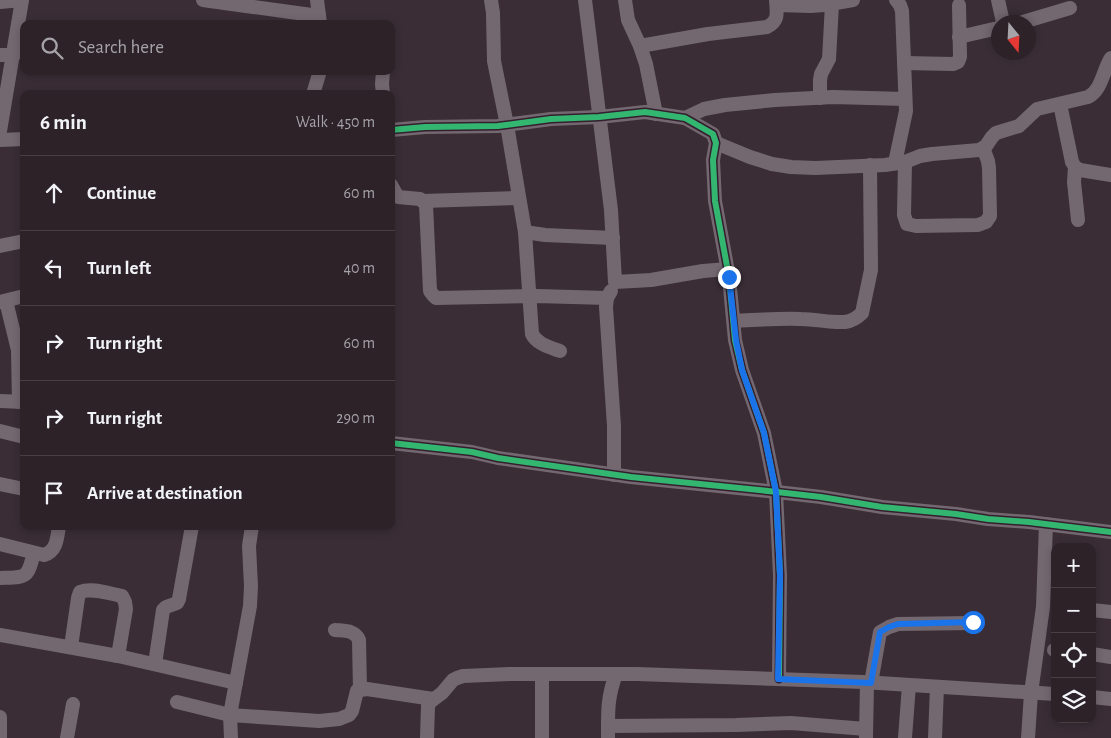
<!DOCTYPE html>
<meta charset="utf-8">
<style>
body{margin:0;font-family:"Alegreya Sans",sans-serif;background:#382f34;color:#f1f3f6}
.controls{position:absolute;right:15px;bottom:15px;display:grid;overflow:hidden;border-radius:10px;box-shadow:0 2px 8px #0003}
.controls button{width:45px;height:45px;display:grid;place-items:center;padding:0;border:0;border-bottom:1px solid #483f45;background:#2c2228;color:#f1f3f6;font:25px sans-serif}
.compass{position:absolute;left:991px;top:15px;width:45px;height:45px;border-radius:50%;background:#2c2228;box-shadow:0 2px 8px #0003;rotate:162deg}
.stop{position:absolute;width:15px;height:15px;margin:-11px;border:4px solid #1a73e8;border-radius:50%;background:#fff}
.stop.end{background:#1a73e8;border-color:#fff;box-shadow:0 1px 5px #0008}
.list{margin:0;padding:0;list-style:none}
h2{display:flex;justify-content:space-between;align-items:center;height:65px;margin:0;padding:0 20px;font-size:21px}
h2 small{font-size:16px;font-weight:400;color:#a6a4a8}
.list li{display:grid;grid-template-columns:32px 1fr auto;gap:15px;align-items:center;box-sizing:border-box;height:75px;padding:0 20px;border-top:1px solid #483f45}
.list b{display:block;font-size:19px;white-space:nowrap}
.list em{font-size:16px;font-style:normal;color:#a6a4a8}
.icon{flex:none;width:28px;height:28px;fill:none;stroke:currentColor;stroke-width:2;stroke-linecap:round;stroke-linejoin:round}
.map{position:relative;flex:none;width:1111px;height:738px;overflow:hidden}
.search{position:absolute;background:#2c2228;box-shadow:0 2px 8px #0003;left:20px;top:20px;width:375px;height:55px;display:flex;align-items:center;gap:12px;box-sizing:border-box;padding:0 18px;border-radius:10px;color:#a6a4a8;font-size:19px}
.panel{position:absolute;background:#2c2228;box-shadow:0 2px 8px #0003;left:20px;top:90px;width:375px;height:440px;border-radius:10px}
.map>svg:first-child{display:block}
</style>
<div class="map">
<svg width="1111" height="738" viewBox="0 0 1111 738">
<rect width="100%" height="100%" fill="#3a2d36"/>
<g fill="none" stroke-linecap="round" stroke-linejoin="round">
<g stroke="#746870" stroke-width="14">
<path d="M203 0 319 16"/>
<path d="M317 0 320 23"/>
<path d="M491 0 493 13 494 61 507 125 525 232 532 334C537 344 549 347 560 351"/>
<path d="M585 0 611 210 615 282 651 280 703 271 728 269"/>
<path d="M625 0 628 20 640 46 646 64 656 114"/>
<path d="M998 0 1003 22"/>
<path d="M0 2 22 0"/>
<path d="M777 5 811 6 824 5 853 0"/>
<path d="M1023 22 1070 8"/>
<path d="M959 37 998 28"/>
<path d="M640 46 708 34 767 27C779 21 777 13 776 0"/>
<path d="M0 55H14"/>
<path d="M904 63 953 64 958 62 960 57 959 5"/>
<path d="M383 71 382 84 383 94"/>
<path d="M313 94 320 71"/>
<path d="M820 98V80L821 74 829 59 832 4"/>
<path d="M1060 104 1072 162 1075 167 1080 170 1111 175"/>
<path d="M685 118 704 109 725 105 775 100 833 97 905 99"/>
<path d="M391 130 425 127 498 126 551 119 599 117 645 112 685 118 713 134 716 143 713 160 715 201 729 277 735 340 742 370 764 433 776 492 780 575 779 679"/>
<path d="M0 131 22 0"/>
<path d="M0 140 24 139"/>
<path d="M716 143 750 157 772 164 791 167 815 168 885 165 905 162 920 156 932 154 979 150 986 146 992 137 996 133 1019 126 1037 109 1088 97C1102 90 1103 70 1111 58"/>
<path d="M905 162 904 215 907 224 916 226 978 225 986 222 990 216 989 168 988 161 983 148"/>
<path d="M895 163 906 111 902 11 900 5 896 0"/>
<path d="M1075 167 1074 182 1078 220"/>
<path d="M391 185 396 194 398 197 420 199 426 204 430 291 433 295 436 298 537 296 607 298"/>
<path d="M423 201 519 198"/>
<path d="M525 232 545 235 613 238"/>
<path d="M0 246 24 241"/>
<path d="M611 291 607 298 606 307 614 426V475"/>
<path d="M6 301 18 350 19 402"/>
<path d="M0 302 24 296"/>
<path d="M734 321C757 320 779 318 801 319 816 319 831 323 845 322 852 321 857 318 862 313L871 270 870 165"/>
<path d="M0 401 24 402"/>
<path d="M0 431 24 437"/>
<path d="M391 443 472 452 498 458 631 477 768 491 821 497 882 507 956 514 988 519 1029 522 1111 532"/>
<path d="M0 484 24 489"/>
<path d="M0 544 44 555C57 551 57 538 59 526"/>
<path d="M0 578C27 577 27 579 34 553"/>
<path d="M1092 610 1111 612"/>
<path d="M335 630C345 631 355 630 359 640L360 690"/>
<path d="M0 635 118 656 236 683"/>
<path d="M71 647 78 598 80 592C92 587 110 594 122 596L125 602 126 609 118 656"/>
<path d="M1054 650H1055"/>
<path d="M1092 654 1111 657"/>
<path d="M155 664 163 610 166 607 177 603 179 599 192 526"/>
<path d="M871 683 880 632 889 627 898 624 973 623"/>
<path d="M1092 697 1111 699"/>
<path d="M177 702 230 715 319 721 339 719 349 715 352 711 357 691 360 690 367 689 433 699"/>
<path d="M0 717V738"/>
<path d="M608 726 736 725 791 723 866 729"/>
<path d="M866 737 867 683"/>
<path d="M67 738 73 704"/>
<path d="M231 738 230 715 250 606 251 586 249 546 252 526"/>
<path d="M427 738 428 706 430 702 442 693 453 680 457 678 463 676 510 674H637L863 682 1055 694"/>
<path d="M542 738V674"/>
<path d="M608 738C608 713 607 698 616 674"/>
<path d="M905 738 909 685"/>
<path d="M935 738 937 687"/>
<path d="M1028 738 1031 693 1043 607 1046 524"/>
</g>
<defs>
<g id="cycleway">
<path d="M391 130 425 127 498 126 551 119 599 117 645 112 685 118 713 134 716 143 713 160 715 201 729 277 735 340 742 370 764 433 776 492 780 575 779 679"/>
<path d="M391 443 472 452 498 458 631 477 768 491 821 497 882 507 956 514 988 519 1029 522 1111 532"/>
</g>
</defs>
<use href="#cycleway" stroke="#341e2f" stroke-width="9"/>
<use href="#cycleway" stroke="#33b770" stroke-width="6"/>
</g>
<g fill="none" stroke-linecap="round" stroke-linejoin="round">
<path stroke="#1a73e8" stroke-width="6" d="M729 277 736 340 742 370 764 433 776 492 780 575 778 679 871 683 880 632 889 627 898 624 973 622"/>
</g>
</svg>
<div class="controls">
<button>+</button>
<button>−</button>
<button><svg class="icon" aria-label="locate" viewBox="0 0 24 24"><circle cx="12" cy="12" r="6"/><path d="M12 2v4M12 18v4M2 12h4M18 12h4"/></svg></button>
<button><svg class="icon" aria-label="layers" viewBox="0 0 24 24"><path d="M12 4l9 5-9 5-9-5zM3 14l9 5 9-5"/></svg></button>
</div>
<svg class="compass" viewBox="-18 -18 36 36"><path d="M0-13l5 13h-10z" fill="#e53935"/><path d="M0 13l5-13h-10z" fill="#a6a4a8"/></svg>
<div class="stop" style="left:973px;top:622px"></div>
<div class="stop end" style="left:729px;top:277px"></div>
<div class="search"><svg class="icon" aria-label="search" viewBox="0 0 24 24"><circle cx="10" cy="10" r="6"/><path d="M15 15l6 6"/></svg>Search here</div>
<section class="panel">
<h2>6 min<small>Walk · 450 m</small></h2>
<ul class="list">
<li><svg class="icon" aria-label="ahead" viewBox="0 0 24 24"><path d="M12 20V5M6 11l6-6 6 6"/></svg><div><b>Continue</b></div><em>60 m</em></li>
<li><svg class="icon" aria-label="left" viewBox="0 0 24 24"><path d="M17 20v-9H6M10 6l-5 5 5 5"/></svg><div><b>Turn left</b></div><em>40 m</em></li>
<li><svg class="icon" aria-label="right" viewBox="0 0 24 24"><path d="M7 20v-9h11M14 6l5 5-5 5"/></svg><div><b>Turn right</b></div><em>60 m</em></li>
<li><svg class="icon" aria-label="right" viewBox="0 0 24 24"><path d="M7 20v-9h11M14 6l5 5-5 5"/></svg><div><b>Turn right</b></div><em>290 m</em></li>
<li><svg class="icon" aria-label="arrive" viewBox="0 0 24 24"><path d="M6 21V4h12l-3 4 3 4H6"/></svg><div><b>Arrive at destination</b></div></li>
</ul>
</section>
</div>
